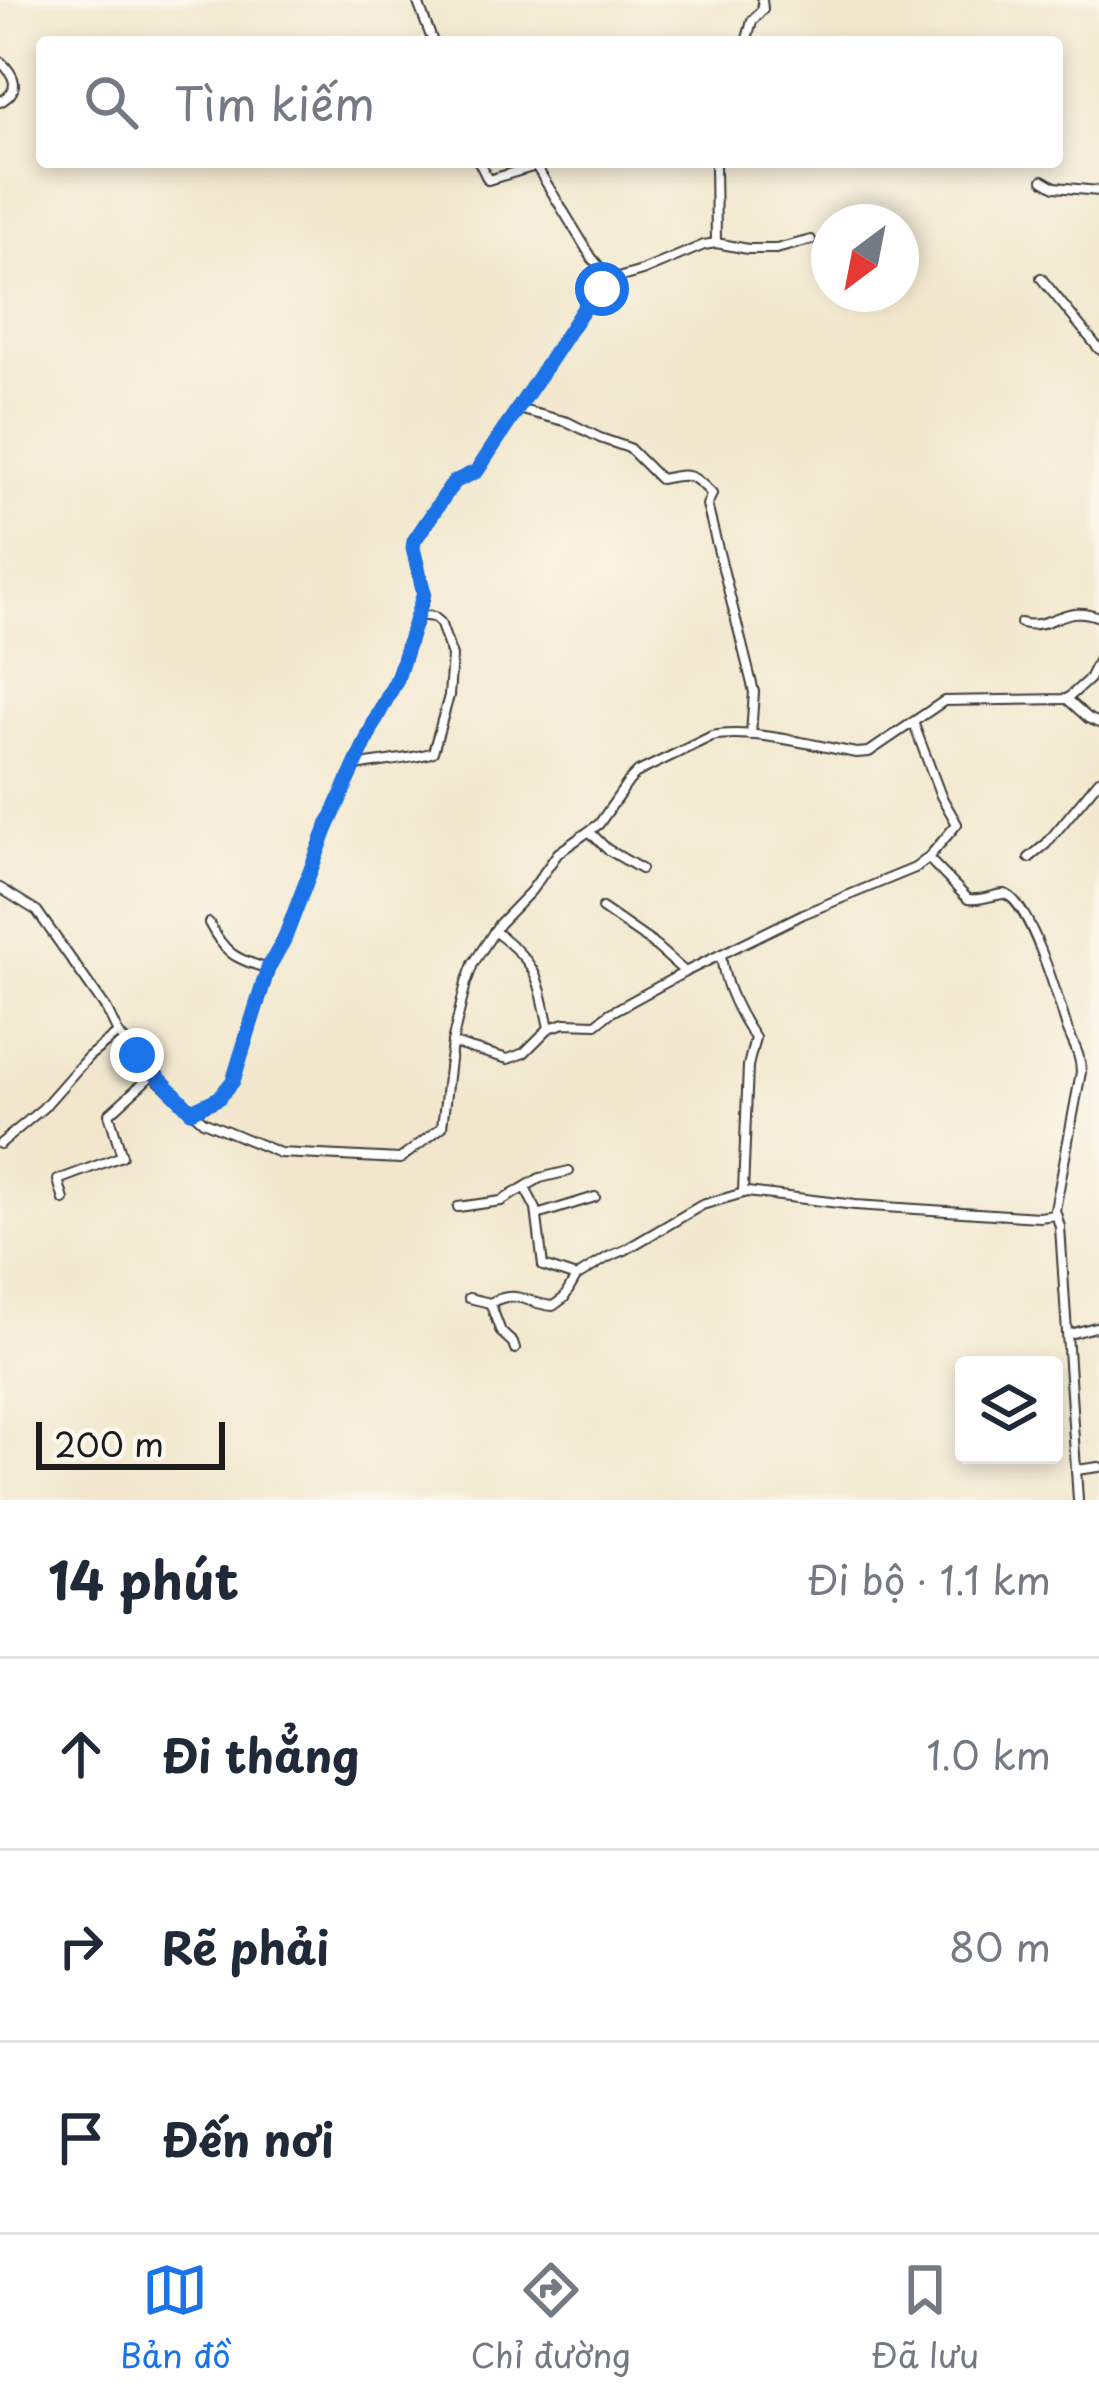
<!DOCTYPE html>
<html lang="vi">
<meta charset="utf-8">
<style>
body{margin:0;font-family:"Playpen Sans",sans-serif;background:#f6f6f7;color:#1f2937}
.controls{position:absolute;right:36px;bottom:36px;display:grid;overflow:hidden;border-radius:12px;box-shadow:0 6px 18px #0003}
.controls button{width:108px;height:108px;display:grid;place-items:center;padding:0;border:0;border-bottom:3px solid #e0e1e3;background:#fff;color:#1f2937;font:60px sans-serif}
.compass{position:absolute;left:811px;top:204px;width:108px;height:108px;border-radius:50%;background:#fff;box-shadow:0 6px 18px #0003;rotate:212deg}
.scale{position:absolute;left:36px;bottom:30px;width:189px;box-sizing:border-box;padding-left:12px;border:6px solid #1c1c1c;border-top:0;font-size:33px;line-height:42px;white-space:nowrap;color:#1c1c1c;-webkit-text-stroke:9px #fbf7ec;paint-order:stroke}
.stop{position:absolute;width:36px;height:36px;margin:-27px;border:9px solid #1a73e8;border-radius:50%;background:#fff}
.stop.end{background:#1a73e8;border-color:#fff;box-shadow:0 3px 12px #0008}
.list{margin:0;padding:0;list-style:none}
h2{display:flex;justify-content:space-between;align-items:center;height:156px;margin:0;padding:0 48px;font-size:51px}
h2 small{font-size:39px;font-weight:400;color:#747a83}
.list li{display:grid;grid-template-columns:78px 1fr auto;gap:36px;align-items:center;box-sizing:border-box;height:192px;padding:0 48px;border-top:3px solid #e0e1e3}
.list b{display:block;font-size:45px;white-space:nowrap}
.list em{font-size:39px;font-style:normal;color:#747a83}
.icon{flex:none;width:66px;height:66px;fill:none;stroke:currentColor;stroke-width:2;stroke-linecap:round;stroke-linejoin:round}
.map{position:relative;flex:none;width:1099px;height:1500px;overflow:hidden}
.search{position:absolute;background:#fff;box-shadow:0 6px 18px #0003;left:36px;right:36px;top:36px;height:132px;display:flex;align-items:center;gap:30px;box-sizing:border-box;padding:0 42px;border-radius:12px;color:#747a83;font-size:45px}
.sheet{height:732px;background:#fff}
nav{display:flex;justify-content:space-around;align-items:center;box-sizing:border-box;height:168px;border-top:3px solid #e0e1e3;background:#fff;font-size:33px;color:#747a83}
nav a{display:grid;justify-items:center;gap:6px}
nav .on{color:#1a73e8}
.map>svg:first-child{display:block}
</style>
<div class="map">
<svg width="1099" height="1500" viewBox="0 0 1099 1500">
<rect width="100%" height="100%" fill="#fbf7ec"/>
<filter id="ink" filterUnits="userSpaceOnUse"><feTurbulence type="fractalNoise" baseFrequency=".00833" numOctaves="2"/><feDisplacementMap in="SourceGraphic" scale="24" xChannelSelector="R" yChannelSelector="G"/><feConvolveMatrix kernelMatrix="1 2 1 2 8 2 1 2 1" color-interpolation-filters="sRGB"/></filter>
<filter id="wash" filterUnits="userSpaceOnUse"><feTurbulence type="fractalNoise" baseFrequency=".004" numOctaves="4" result="noise"/><feDisplacementMap in="SourceGraphic" scale="48" xChannelSelector="R" yChannelSelector="G"/><feGaussianBlur stdDeviation="2.7" result="paint"/><feColorMatrix in="noise" values="0 0 0 0 0 0 0 0 0 0 0 0 0 0 0 0 0 1.4 0 .05"/><feComposite in="paint" operator="in"/></filter>
<g filter="url(#wash)">
<rect width="100%" height="100%" fill="#f2e7cd"/>
</g>
<g filter="url(#ink)">
<g fill="none" stroke-linecap="round" stroke-linejoin="round">
<defs>
<g id="minor">
<path d="M417 0 433 42"/>
<path d="M746 42 752 21 763 9 762 0"/>
<path d="M0 61C15 75 22 90 0 102"/>
<path d="M479 162 488 180 536 166 592 258 611 280"/>
<path d="M715 162 716 243"/>
<path d="M1043 180 1055 187 1099 191"/>
<path d="M1041 278 1099 349"/>
<path d="M518 409 568 422 600 438 629 448 660 479C687 474 691 471 712 494L707 505 754 692 751 735"/>
<path d="M1021 623C1052 631 1063 602 1099 617"/>
<path d="M1067 699 1088 718 1099 723"/>
<path d="M356 766C376 762 420 758 433 752L449 696 452 656 440 622 434 617 417 615"/>
<path d="M590 832 607 849 641 869"/>
<path d="M928 858 968 899C983 901 999 893 1004 894 1029 898 1060 1005 1067 1028 1073 1044 1081 1055 1081 1072L1055 1210 1060 1227 1078 1500"/>
<path d="M1029 858 1046 844 1099 780"/>
<path d="M0 888 37 911 107 1010 118 1033 159 1081 203 1121 280 1153 400 1159 442 1127 452 1043 466 983 473 964 499 924 531 891 558 853 599 824 629 781 638 772 712 736C751 728 816 746 856 753L869 752 944 701 1067 699 1089 679 1099 659"/>
<path d="M602 908 651 942 685 972"/>
<path d="M209 923C225 954 235 959 269 969"/>
<path d="M494 931C538 964 538 976 549 1028"/>
<path d="M721 955C724 986 738 1013 755 1038L748 1066 743 1192"/>
<path d="M452 1043 508 1059 524 1053 549 1028 565 1023 596 1024 610 1013 685 972 803 914 915 868 928 858 957 824 941 796 913 722"/>
<path d="M192 1111 219 1098 233 1081 269 969 287 932 326 830 375 721 397 679 424 598 413 548 414 541 454 482 477 471 584 308 611 280 642 271 704 245 716 243 748 249H776L811 240"/>
<path d="M0 1144 43 1108 88 1057 118 1033"/>
<path d="M525 1188 536 1209 543 1266 576 1277"/>
<path d="M64 1200 58 1180 122 1156 109 1114 153 1074"/>
<path d="M458 1207 501 1201 540 1178 569 1171"/>
<path d="M537 1215 595 1197"/>
<path d="M469 1298 490 1303C517 1288 526 1304 553 1306L564 1298 576 1277 608 1257 625 1250 702 1205 747 1192 855 1205 1039 1217 1055 1215"/>
<path d="M490 1303 501 1332 513 1343 515 1349"/>
<path d="M1070 1334 1099 1326"/>
<path d="M1076 1470 1099 1467"/>
</g>
</defs>
<use href="#minor" stroke="#3c3a37" stroke-width="12"/>
<use href="#minor" stroke="#fff" stroke-width="8"/>
</g>
</g>
<g fill="none" stroke-linecap="round" stroke-linejoin="round" filter="url(#ink)">
<path stroke="#1a73e8" stroke-width="15" d="M137 1055 191 1111 219 1098 233 1081 268 968 284 940 326 830 375 721 397 679 424 593 413 548 414 541 454 482 477 471 584 308 602 289"/>
</g>
</svg>
<div class="controls">
<button><svg class="icon" aria-label="layers" viewBox="0 0 24 24"><path d="M12 4l9 5-9 5-9-5zM3 14l9 5 9-5"/></svg></button>
</div>
<svg class="compass" viewBox="-18 -18 36 36"><path d="M0-13l5 13h-10z" fill="#e53935"/><path d="M0 13l5-13h-10z" fill="#747a83"/></svg>
<div class="scale">200 m</div>
<div class="stop" style="left:602px;top:289px"></div>
<div class="stop end" style="left:137px;top:1055px"></div>
<div class="search"><svg class="icon" aria-label="search" viewBox="0 0 24 24"><circle cx="10" cy="10" r="6"/><path d="M15 15l6 6"/></svg>Tìm kiếm</div>
</div>
<section class="sheet">
<h2>14 phút<small>Đi bộ · 1.1 km</small></h2>
<ul class="list">
<li><svg class="icon" aria-label="ahead" viewBox="0 0 24 24"><path d="M12 20V5M6 11l6-6 6 6"/></svg><div><b>Đi thẳng</b></div><em>1.0 km</em></li>
<li><svg class="icon" aria-label="right" viewBox="0 0 24 24"><path d="M7 20v-9h11M14 6l5 5-5 5"/></svg><div><b>Rẽ phải</b></div><em>80 m</em></li>
<li><svg class="icon" aria-label="arrive" viewBox="0 0 24 24"><path d="M6 21V4h12l-3 4 3 4H6"/></svg><div><b>Đến nơi</b></div></li>
</ul>
</section>
<nav>
<a class="on"><svg class="icon" aria-label="map" viewBox="0 0 24 24"><path d="M3 6l6-2 6 2 6-2v14l-6 2-6-2-6 2zM9 4v14M15 6v14"/></svg>Bản đồ</a>
<a><svg class="icon" aria-label="directions" viewBox="0 0 24 24"><path d="M12 3l9 9-9 9-9-9zM9 14v-3h6M13 9l2 2-2 2"/></svg>Chỉ đường</a>
<a><svg class="icon" aria-label="saved" viewBox="0 0 24 24"><path d="M7 4h10v16l-5-4-5 4z"/></svg>Đã lưu</a>
</nav>
